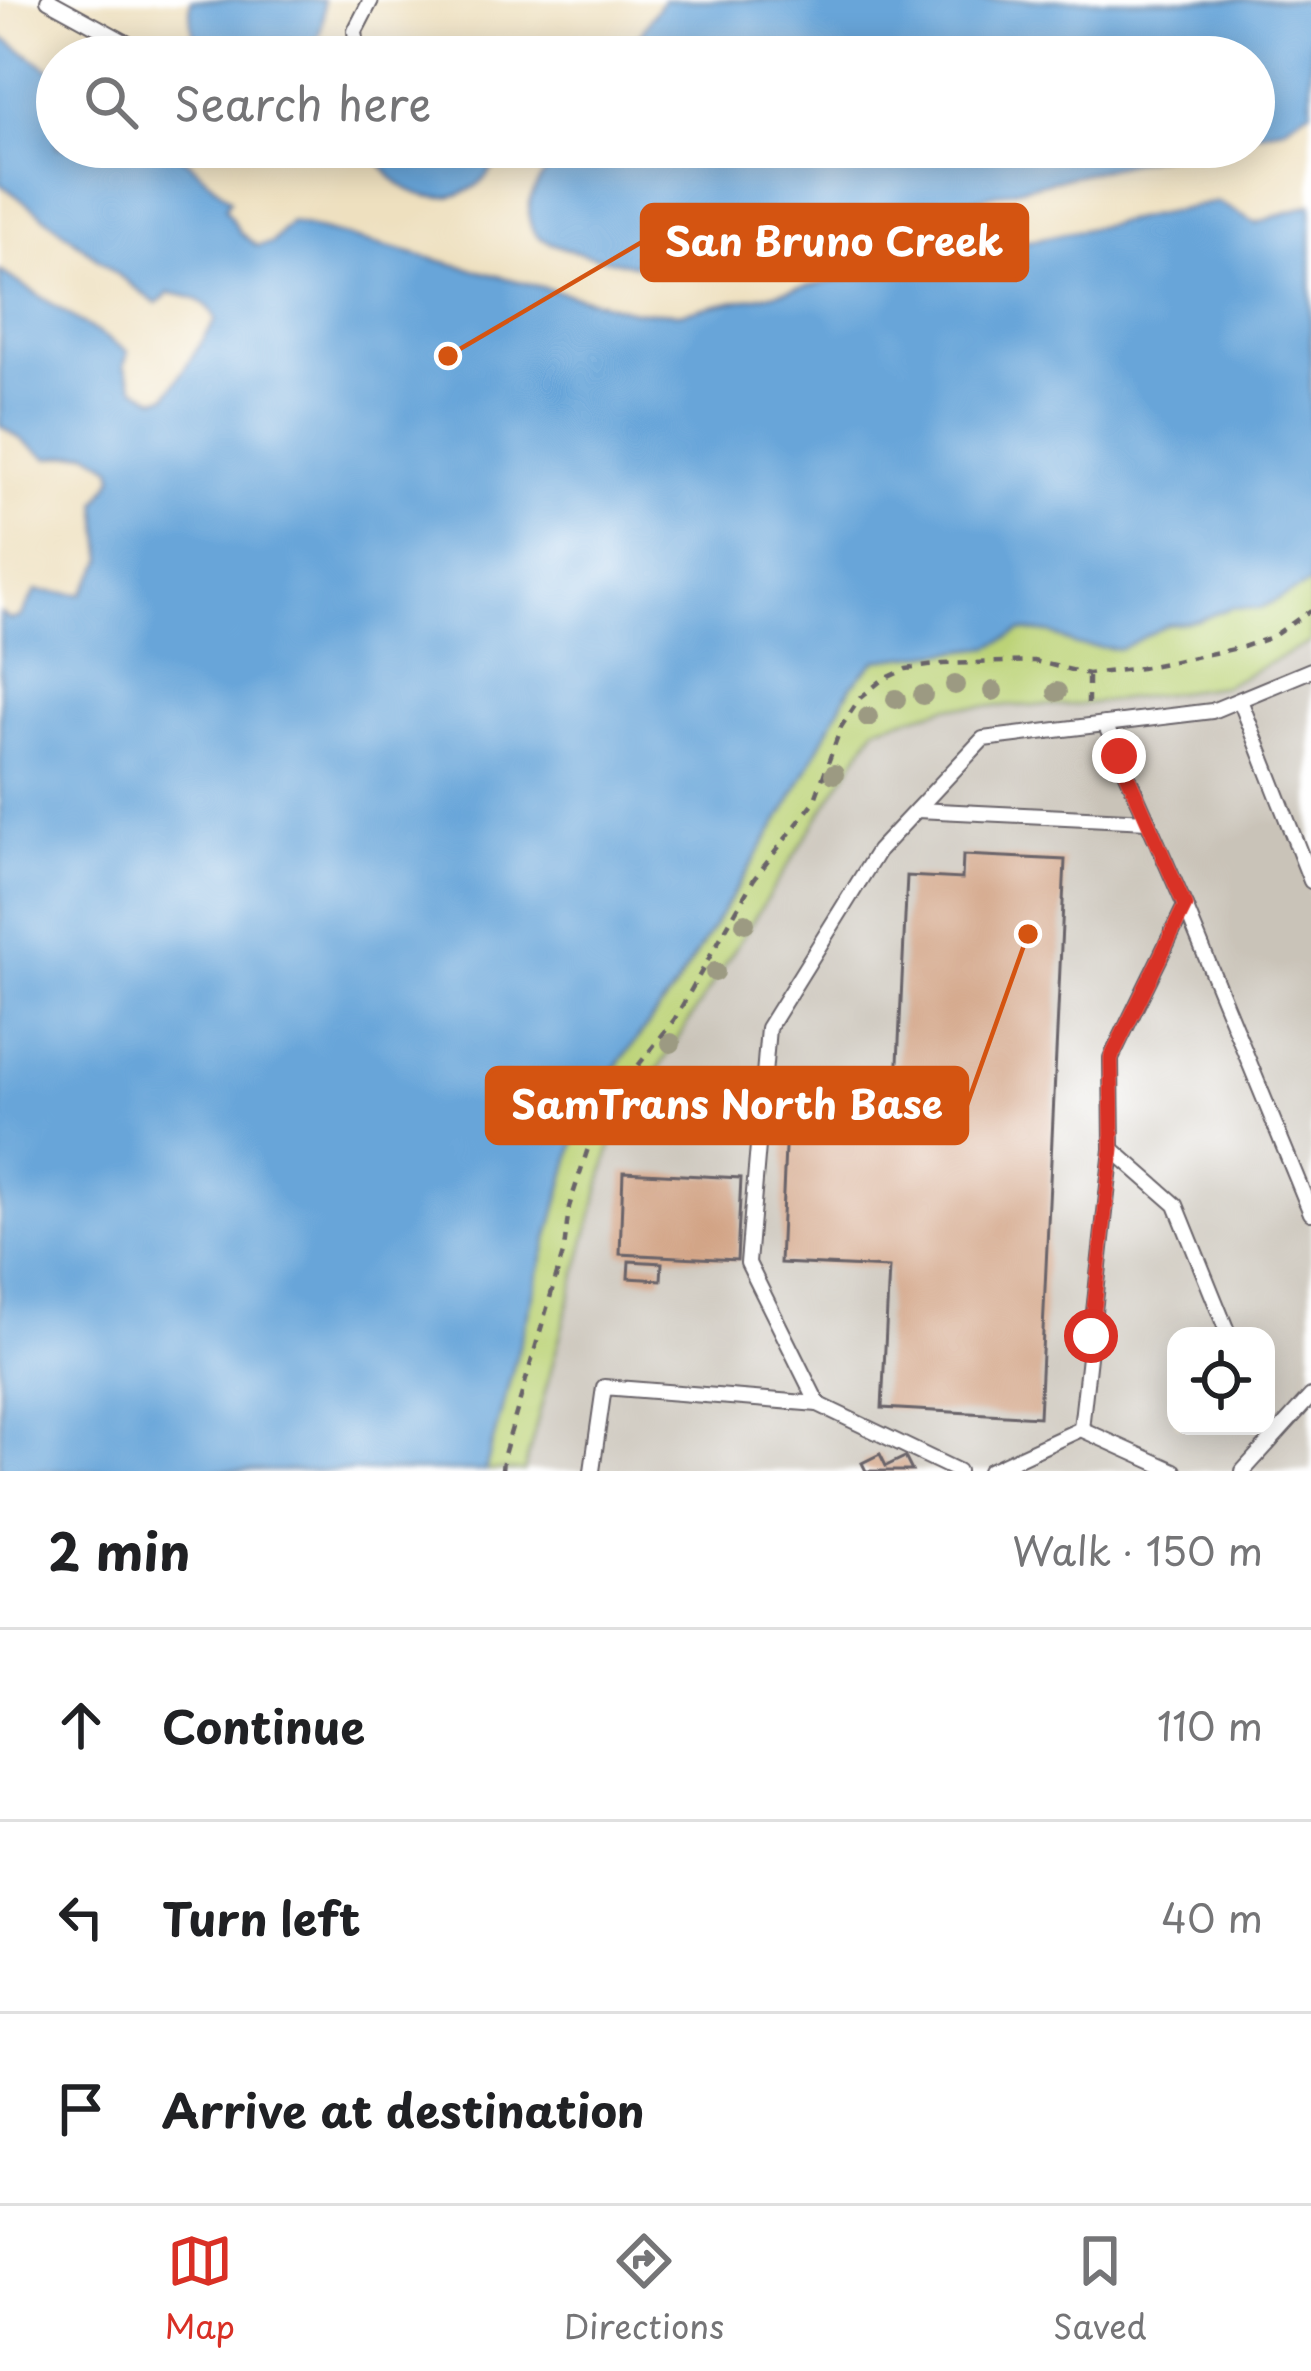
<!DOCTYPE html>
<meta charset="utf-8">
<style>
body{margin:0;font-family:"Playpen Sans",sans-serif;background:#f2f2f2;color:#202124}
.controls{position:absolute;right:36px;bottom:36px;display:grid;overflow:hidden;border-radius:24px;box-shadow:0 6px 30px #0003}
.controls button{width:108px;height:108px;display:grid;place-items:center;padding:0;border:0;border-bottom:3px solid #e0e0e0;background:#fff;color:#202124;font:60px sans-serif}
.stop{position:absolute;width:36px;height:36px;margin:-27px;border:9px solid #d93025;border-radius:50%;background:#fff}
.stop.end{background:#d93025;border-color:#fff;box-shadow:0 3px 12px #0008}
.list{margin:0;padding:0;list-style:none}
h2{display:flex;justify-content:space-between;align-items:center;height:156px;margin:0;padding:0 48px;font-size:51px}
h2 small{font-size:39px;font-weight:400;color:#757577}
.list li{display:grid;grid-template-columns:78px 1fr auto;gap:36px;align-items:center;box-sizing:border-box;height:192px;padding:0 48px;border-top:3px solid #e0e0e0}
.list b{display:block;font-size:45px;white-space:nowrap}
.list em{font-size:39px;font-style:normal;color:#757577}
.icon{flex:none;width:66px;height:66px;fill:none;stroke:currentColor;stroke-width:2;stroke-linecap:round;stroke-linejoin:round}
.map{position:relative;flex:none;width:1311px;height:1471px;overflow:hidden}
.search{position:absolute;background:#fff;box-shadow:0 6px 30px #0003;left:36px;right:36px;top:36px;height:132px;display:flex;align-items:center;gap:30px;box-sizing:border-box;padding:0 42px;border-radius:66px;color:#757577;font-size:45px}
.sheet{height:732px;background:#fff}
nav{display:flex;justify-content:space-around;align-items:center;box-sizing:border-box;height:168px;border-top:3px solid #e0e0e0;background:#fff;font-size:33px;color:#757577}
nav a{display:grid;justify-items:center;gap:6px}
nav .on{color:#d93025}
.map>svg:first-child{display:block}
</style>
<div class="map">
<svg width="1311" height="1471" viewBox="0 0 1311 1471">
<rect width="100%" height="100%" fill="#fff"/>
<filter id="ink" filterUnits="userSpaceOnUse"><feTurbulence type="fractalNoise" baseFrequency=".00833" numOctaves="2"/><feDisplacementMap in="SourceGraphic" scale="24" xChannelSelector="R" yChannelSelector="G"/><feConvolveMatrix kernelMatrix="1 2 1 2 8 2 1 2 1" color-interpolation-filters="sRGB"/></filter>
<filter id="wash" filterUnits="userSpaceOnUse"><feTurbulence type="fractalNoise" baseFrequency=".004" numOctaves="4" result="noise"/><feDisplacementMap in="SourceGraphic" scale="48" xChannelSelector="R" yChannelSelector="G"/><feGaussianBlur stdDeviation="2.7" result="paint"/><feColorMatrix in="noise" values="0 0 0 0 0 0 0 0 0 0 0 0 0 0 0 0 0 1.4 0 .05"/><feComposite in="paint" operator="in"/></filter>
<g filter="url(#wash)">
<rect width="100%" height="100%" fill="#eee0bf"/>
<path fill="#c9c3b8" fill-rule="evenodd" d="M1311 642V1471H524L612 1142 876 726 948 707 1080 705 1224 686ZM1176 1336H1266V1426H1176Z"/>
<path fill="#bcd377" stroke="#6f7a59" stroke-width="3" d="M1311 583V642L1224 686 1080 705 948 707 876 727 612 1142 524 1471H485L583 1111 674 991 790 802 851 686 876 660 990 647 1021 631 1050 633 1076 645 1120 649 1167 625 1199 620 1232 607 1259 609Z"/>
<g fill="#67a5d9" stroke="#44648a" stroke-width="3">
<path d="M191 0H323C325 23 320 38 306 57H208C194 41 188 21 191 0Z"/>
<path d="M663 0H1311V109L1283 127 1254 133V57H625Z"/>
<path d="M0 36 57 74V147H166L190 163 230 200 225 208 240 233 257 246 272 243 291 222 633 311 679 313 1217 202 1257 223 1311 204V583L1258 609 1232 607 1199 620 1167 625 1120 649 1076 645 1050 633 1021 631 990 647 876 660 851 686 790 802 673 991 583 1111 485 1471H0V613L10 620 21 617 36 591 82 594 104 560 97 503 114 477 112 467 88 452 48 458 0 425V271L128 352 124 366 134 387 155 399 167 396 216 320C209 299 189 296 169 293L157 304C103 266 55 221 0 184Z"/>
<path d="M373 147H502C483 216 395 212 373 147Z"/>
<path d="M564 147H1197L671 270C647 269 546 250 534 232 528 223 528 204 532 195 539 178 554 162 564 147Z"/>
</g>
<g id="blocks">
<g fill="#d0a081">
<path d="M963 855 1065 860 1039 1417 882 1408 889 1268 780 1263 788 1078 897 1083 907 876 962 879Z"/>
<path d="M623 1172 741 1178 737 1260 620 1254Z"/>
<path d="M629 1261 662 1263 661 1280 628 1278Z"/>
<path d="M880 1454 886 1466 905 1457 912 1471H866L862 1463Z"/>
</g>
</g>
</g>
<g filter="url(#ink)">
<use href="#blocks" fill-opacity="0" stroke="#696469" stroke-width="3"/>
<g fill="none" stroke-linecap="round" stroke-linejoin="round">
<defs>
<g id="service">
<path d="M48 0 152 57"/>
<path d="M358 57 355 31 371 0"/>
<path d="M315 147 327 154 330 147"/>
<path d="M1240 700 1311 881"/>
<path d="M1105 724 1185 906 1311 1213"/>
<path d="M917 810 1148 821"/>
<path d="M1112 1149 1176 1205 1229 1336"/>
<path d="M818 1404 748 1263 768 1028 878 851 983 739 1212 711 1311 670"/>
<path d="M1081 1429 1112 1149 1111 1058 1185 906"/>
<path d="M592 1471 604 1387 818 1404 958 1471"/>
<path d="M990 1471 1081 1429 1174 1471"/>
<path d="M1243 1471 1311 1396"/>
</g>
</defs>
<use href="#service" stroke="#696469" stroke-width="18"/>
<g stroke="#696469" stroke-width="4.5" stroke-dasharray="9 9" stroke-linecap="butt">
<path d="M1088 704V674"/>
<path d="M502 1471 503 1458 564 1250 569 1207 592 1136 618 1091 674 1020 754 879 814 802 841 727 860 698 882 680 906 669 943 664 1034 661 1088 674 1141 668 1243 647 1272 637 1311 610"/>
</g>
<use href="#service" stroke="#fff" stroke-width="14"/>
</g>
<g fill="#9c9a82">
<circle cx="955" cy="685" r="10"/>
<circle cx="993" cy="691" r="10"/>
<circle cx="1057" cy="692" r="10"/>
<circle cx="923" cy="695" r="10"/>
<circle cx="896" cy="699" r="10"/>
<circle cx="868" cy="717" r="10"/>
<circle cx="834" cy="774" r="10"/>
<circle cx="745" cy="923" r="10"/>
<circle cx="715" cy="972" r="10"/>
<circle cx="671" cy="1043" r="10"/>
</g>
</g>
<g fill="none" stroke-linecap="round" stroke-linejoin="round" filter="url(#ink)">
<path stroke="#d93025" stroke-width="15" d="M1091 1336 1112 1149 1111 1058 1185 906 1119 756"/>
</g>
<path fill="none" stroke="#d45411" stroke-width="4.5" d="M448 356L642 242M1028 934L967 1105"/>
<g fill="#d45411" stroke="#fff" stroke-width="4.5">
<circle cx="448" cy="356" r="12"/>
<circle cx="1028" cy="934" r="12"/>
</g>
<g fill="#d45411" stroke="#d45411" stroke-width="4.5">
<rect x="642" y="205" width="385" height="75" rx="12"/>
<rect x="487" y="1068" width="480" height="75" rx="12"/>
</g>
<g font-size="39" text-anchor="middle" font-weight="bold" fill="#fff">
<text x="834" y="256">San Bruno Creek</text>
<text x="727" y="1119">SamTrans North Base</text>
</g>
</svg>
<div class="controls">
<button><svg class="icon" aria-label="locate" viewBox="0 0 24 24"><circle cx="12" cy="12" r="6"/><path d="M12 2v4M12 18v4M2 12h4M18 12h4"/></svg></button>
</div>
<div class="stop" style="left:1091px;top:1336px"></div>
<div class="stop end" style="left:1119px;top:756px"></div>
<div class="search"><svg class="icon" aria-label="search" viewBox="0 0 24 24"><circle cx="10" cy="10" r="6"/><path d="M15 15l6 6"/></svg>Search here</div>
</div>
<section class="sheet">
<h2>2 min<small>Walk · 150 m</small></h2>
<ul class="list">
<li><svg class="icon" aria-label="ahead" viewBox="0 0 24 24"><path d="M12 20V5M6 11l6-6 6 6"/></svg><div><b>Continue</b></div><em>110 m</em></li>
<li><svg class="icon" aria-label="left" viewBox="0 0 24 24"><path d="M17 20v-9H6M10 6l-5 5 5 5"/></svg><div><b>Turn left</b></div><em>40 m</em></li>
<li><svg class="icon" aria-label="arrive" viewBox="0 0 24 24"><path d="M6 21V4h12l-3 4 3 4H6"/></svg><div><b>Arrive at destination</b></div></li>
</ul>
</section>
<nav>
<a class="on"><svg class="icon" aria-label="map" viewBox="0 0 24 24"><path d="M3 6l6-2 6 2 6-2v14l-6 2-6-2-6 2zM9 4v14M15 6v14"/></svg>Map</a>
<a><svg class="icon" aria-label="directions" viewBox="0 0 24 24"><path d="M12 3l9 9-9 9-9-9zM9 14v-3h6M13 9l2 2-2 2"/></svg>Directions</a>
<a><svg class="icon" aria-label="saved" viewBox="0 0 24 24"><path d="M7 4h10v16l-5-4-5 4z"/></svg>Saved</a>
</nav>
